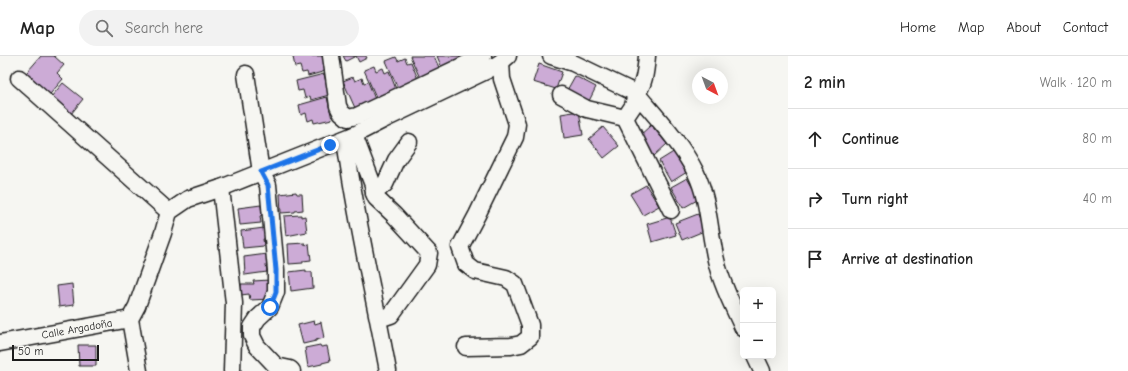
<!DOCTYPE html>
<meta charset="utf-8">
<style>
body{margin:0;font-family:"Comic Neue",sans-serif;background:#f2f2f2;color:#222}
.controls{position:absolute;right:12px;bottom:12px;display:grid;overflow:hidden;border-radius:6px;box-shadow:0 4px 16px #0002}
.controls button{width:36px;height:36px;display:grid;place-items:center;padding:0;border:0;border-bottom:1px solid #e0e0e0;background:#fff;color:#222;font:20px sans-serif}
.compass{position:absolute;left:692px;top:12px;width:36px;height:36px;border-radius:50%;background:#fff;box-shadow:0 4px 16px #0002;rotate:139deg}
.scale{position:absolute;left:12px;bottom:10px;width:87px;box-sizing:border-box;padding-left:4px;border:2px solid #1c1c1c;border-top:0;font-size:11px;line-height:14px;white-space:nowrap;color:#1c1c1c;-webkit-text-stroke:3px #f6f6f2;paint-order:stroke}
.stop{position:absolute;width:12px;height:12px;margin:-9px;border:3px solid #1a73e8;border-radius:50%;background:#fff}
.stop.end{background:#1a73e8;border-color:#fff;box-shadow:0 1px 4px #0008}
.list{margin:0;padding:0;list-style:none}
h2{display:flex;justify-content:space-between;align-items:center;height:52px;margin:0;padding:0 16px;font-size:17px}
h2 small{font-size:13px;font-weight:400;color:#767676}
.list li{display:grid;grid-template-columns:26px 1fr auto;gap:12px;align-items:center;box-sizing:border-box;height:60px;padding:0 16px;border-top:1px solid #e0e0e0}
.list b{display:block;font-size:15px;white-space:nowrap}
.list em{font-size:13px;font-style:normal;color:#767676}
.icon{flex:none;width:22px;height:22px;fill:none;stroke:currentColor;stroke-width:2;stroke-linecap:round;stroke-linejoin:round}
.map{position:relative;flex:none;width:788px;height:315px;overflow:hidden}
header{display:flex;align-items:center;gap:24px;box-sizing:border-box;height:56px;padding:0 20px;background:#fff;border-bottom:1px solid #e0e0e0}
header strong{font-size:19px}
nav{display:flex;gap:22px;margin-inline-start:auto;font-size:14px}
.search{width:280px;height:36px;background:#f2f2f2;display:flex;align-items:center;gap:10px;box-sizing:border-box;padding:0 14px;border-radius:22px;color:#767676;font-size:15px}
main{display:flex}
aside{flex:1;background:#fff}
.map>svg:first-child{display:block}
</style>
<header>
<strong>Map</strong>
<div class="search"><svg class="icon" aria-label="search" viewBox="0 0 24 24"><circle cx="10" cy="10" r="6"/><path d="M15 15l6 6"/></svg>Search here</div>
<nav><a>Home</a><a>Map</a><a>About</a><a>Contact</a></nav>
</header>
<main>
<div class="map">
<svg width="788" height="315" viewBox="0 0 788 315">
<rect width="100%" height="100%" fill="#f6f6f2"/>
<filter id="ink" filterUnits="userSpaceOnUse"><feTurbulence type="fractalNoise" baseFrequency=".025" numOctaves="2"/><feDisplacementMap in="SourceGraphic" scale="8" xChannelSelector="R" yChannelSelector="G"/><feConvolveMatrix kernelMatrix="1 2 1 2 8 2 1 2 1" color-interpolation-filters="sRGB"/></filter>
<g filter="url(#ink)">
<g fill="#ccabd6" stroke="#1c1c1c">
<path d="M41 0H54L64 9 57 17 63 23 45 44 21 23Z"/>
<path d="M295 0H323L326 15 308 20 307 16 302 17 300 10 295 11 293 1Z"/>
<path d="M343 0H366L367 2 359 6 356 0 346 5Z"/>
<path d="M410 0H434L440 14 420 22Z"/>
<path d="M437 0H461L462 4 442 12Z"/>
<path d="M396 1 398 5 405 2 407 7 411 6 418 23 398 32 386 5Z"/>
<path d="M539 8 562 16 556 33 533 26Z"/>
<path d="M374 10 376 15 383 12 385 17 389 15 396 33 376 41 364 14Z"/>
<path d="M324 18 329 39 311 44 310 40 305 42 303 34 298 35 296 25Z"/>
<path d="M575 20 596 31 588 47 566 36Z"/>
<path d="M353 21 355 25 362 22 364 27 368 26 375 43 355 52 343 25Z"/>
<path d="M63 27 83 43 71 58 51 41Z"/>
<path d="M327 41 332 63 314 67 313 63 308 65 306 57 301 59 299 49Z"/>
<path d="M579 55 583 79 564 82 561 58Z"/>
<path d="M651 69 667 88 654 100 637 82Z"/>
<path d="M603 71 619 90 604 102 589 83Z"/>
<path d="M675 95 687 116 671 126 659 105Z"/>
<path d="M687 122 699 143 683 152 671 131Z"/>
<path d="M646 129 659 150 643 159 630 138Z"/>
<path d="M296 136 297 138H302L303 154 295 155V156L281 157 280 138Z"/>
<path d="M261 149 262 159 260 160 261 167 240 169 238 152Z"/>
<path d="M698 158 704 175 682 184 675 167Z"/>
<path d="M301 159V161L305 160 307 176 286 180 284 160Z"/>
<path d="M670 161 676 179 652 186 647 168Z"/>
<path d="M264 172 265 183H263L264 190 243 192 241 175Z"/>
<path d="M305 187V189L309 188 311 204 303 205V207L289 208 288 188Z"/>
<path d="M267 198 269 209H266L267 216 245 219 244 201Z"/>
<path d="M306 214V216H312L313 232 291 235 289 216Z"/>
<path d="M270 224 271 243 250 244 249 238 241 239V228H254L253 225Z"/>
<path d="M72 228 74 249 59 251 57 230Z"/>
<path d="M314 265 315 268 321 266 324 282 316 284V285L303 288 298 269Z"/>
<path d="M78 289H96V310H79Z"/>
<path d="M320 289 321 291 327 290 330 305 322 307V308L308 311 305 292Z"/>
</g>
<g fill="none" stroke-linecap="round" stroke-linejoin="round">
<defs>
<g id="minor">
<path d="M331 0 338 50 341 56 348 62 357 60 483 0"/>
<path d="M551 0 573 7 627 33 636 37C657 62 681 87 696 117 709 144 709 175 716 204 721 227 733 250 743 272"/>
<path d="M246 18 261 116 268 129 276 214V236L270 251 258 262 252 271V280L257 290 276 310 290 313 292 315"/>
<path d="M19 22 169 156"/>
<path d="M561 39 587 53 625 62 671 154"/>
<path d="M625 62 633 50 636 37C645 30 646 10 647 0"/>
<path d="M354 79 373 129 374 137 376 142 394 159 429 197 427 209 391 259 379 263"/>
<path d="M345 83C355 161 374 238 388 315"/>
<path d="M221 132 234 247 232 315"/>
<path d="M374 137 385 128 396 104 409 86"/>
<path d="M0 287 130 263"/>
<path d="M466 291 511 290 521 288 530 281V269L515 228 506 222 475 215 466 208 460 191 477 159 515 81 517 68 502 23 501 6"/>
<path d="M755 300 762 315"/>
<path d="M139 315 130 263 137 250 163 177 169 156 188 143 221 132 261 116 354 79 383 64 488 14 501 6 508 0"/>
</g>
</defs>
<use href="#minor" stroke="#1c1c1c" stroke-width="19"/>
<use href="#minor" stroke="#f6f6f2" stroke-width="16"/>
</g>
</g>
<g fill="none" stroke-linecap="round" stroke-linejoin="round" filter="url(#ink)">
<path stroke="#1a73e8" stroke-width="5" d="M270 251 276 236V214L268 129 261 116 330 89"/>
</g>
<g text-anchor="middle" dominant-baseline="central" stroke-width="4" stroke-linejoin="round" paint-order="stroke">
<g font-size="11" fill="#1c1c1c" stroke="#f6f6f2">
<text transform="translate(77 273) rotate(-10)">Calle Argadoña</text>
</g>
</g>
</svg>
<div class="controls">
<button>+</button>
<button>−</button>
</div>
<svg class="compass" viewBox="-18 -18 36 36"><path d="M0-13l5 13h-10z" fill="#e53935"/><path d="M0 13l5-13h-10z" fill="#767676"/></svg>
<div class="scale">50 m</div>
<div class="stop" style="left:270px;top:251px"></div>
<div class="stop end" style="left:330px;top:89px"></div>
</div>
<aside>
<h2>2 min<small>Walk · 120 m</small></h2>
<ul class="list">
<li><svg class="icon" aria-label="ahead" viewBox="0 0 24 24"><path d="M12 20V5M6 11l6-6 6 6"/></svg><div><b>Continue</b></div><em>80 m</em></li>
<li><svg class="icon" aria-label="right" viewBox="0 0 24 24"><path d="M7 20v-9h11M14 6l5 5-5 5"/></svg><div><b>Turn right</b></div><em>40 m</em></li>
<li><svg class="icon" aria-label="arrive" viewBox="0 0 24 24"><path d="M6 21V4h12l-3 4 3 4H6"/></svg><div><b>Arrive at destination</b></div></li>
</ul>
</aside>
</main>
